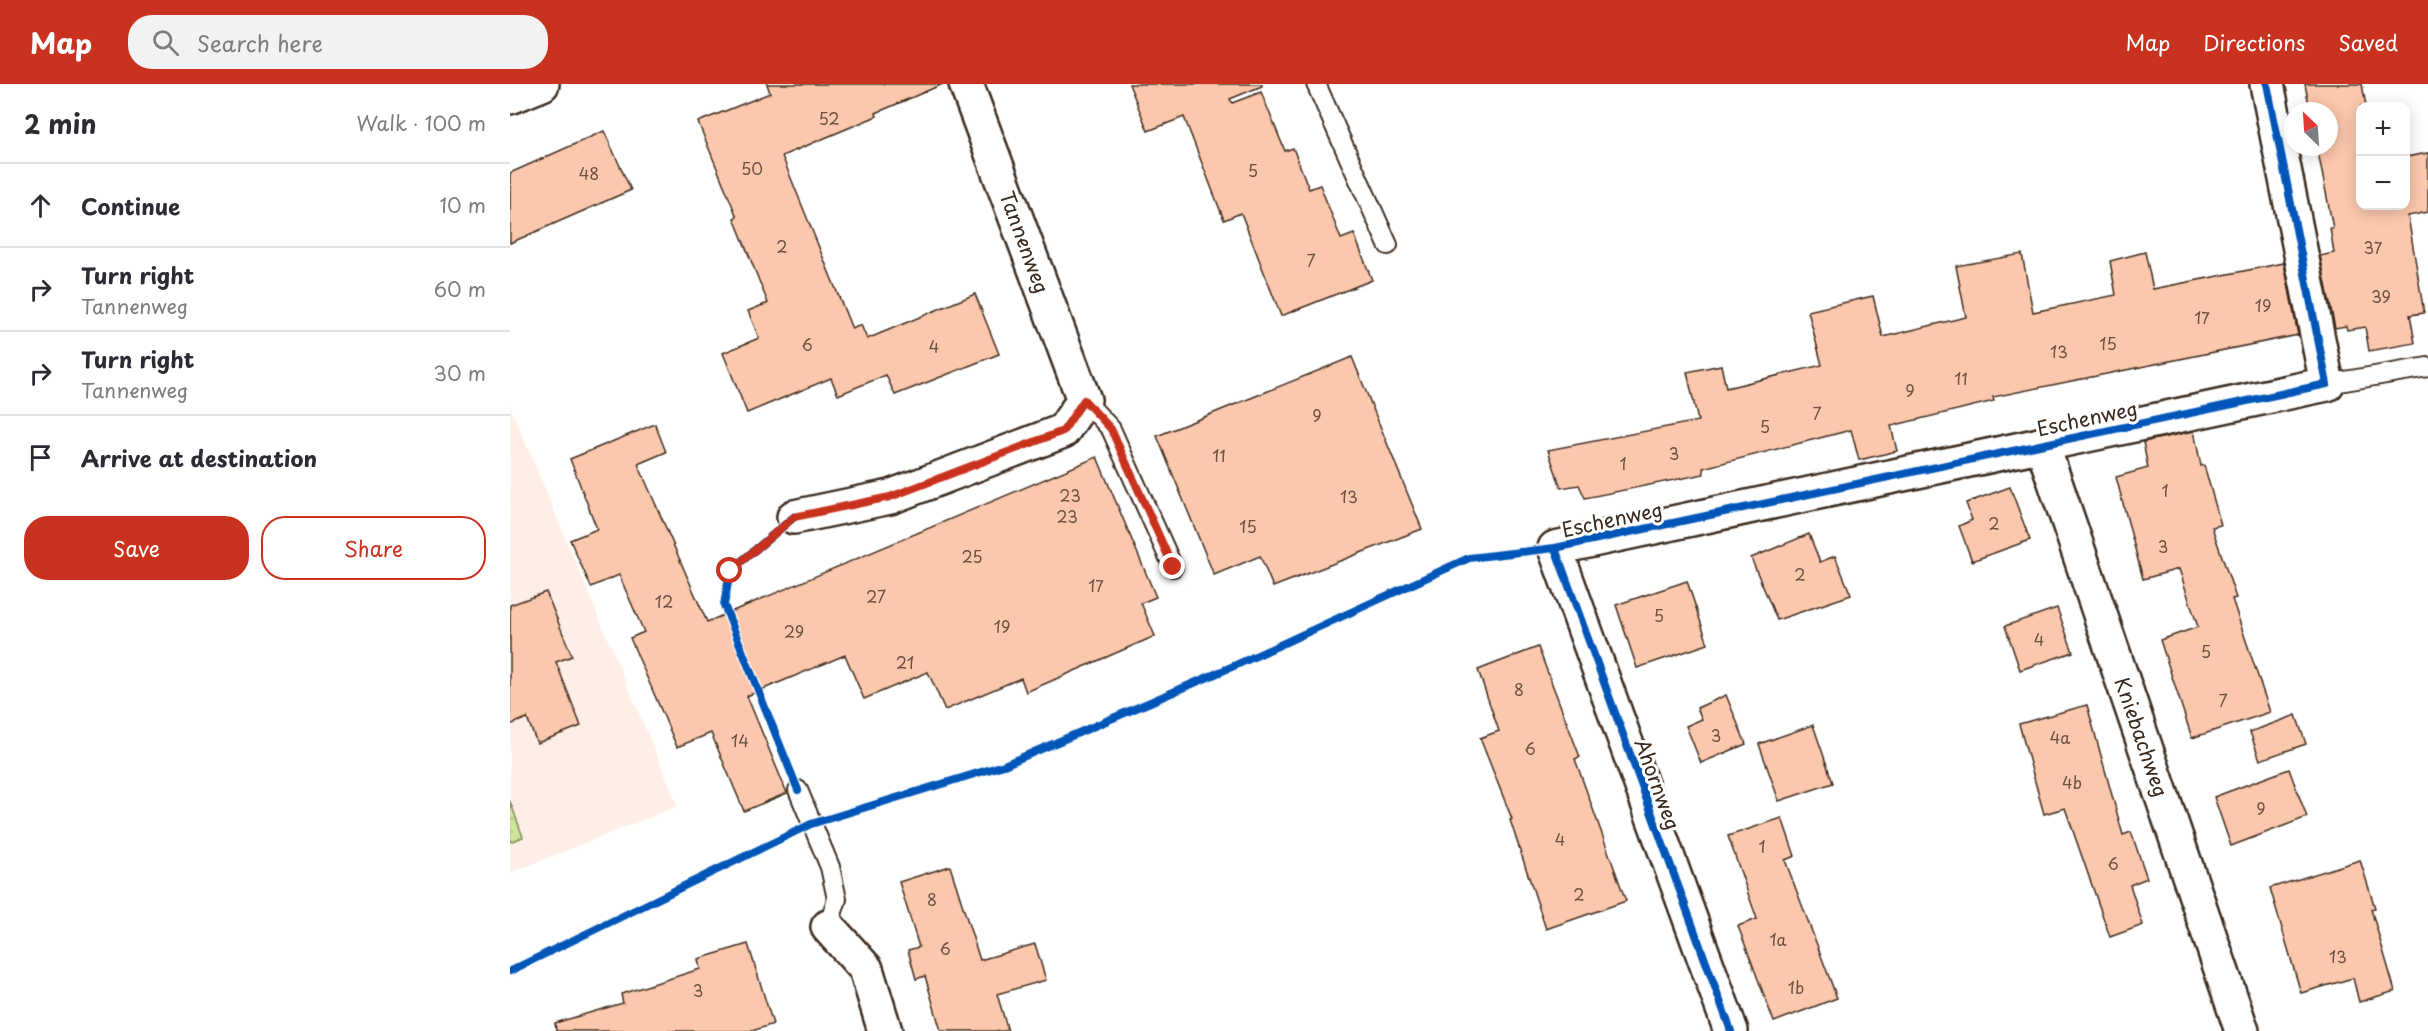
<!DOCTYPE html>
<meta charset="utf-8">
<style>
body{margin:0;font-family:"Playpen Sans",sans-serif;background:#f2f2f3;color:#2b2b33}
.controls{position:absolute;right:18px;top:18px;display:grid;overflow:hidden;border-radius:12px;box-shadow:0 3px 15px #0003}
.controls button{width:54px;height:54px;display:grid;place-items:center;padding:0;border:0;border-bottom:2px solid #e1e1e2;background:#fff;color:#2b2b33;font:30px sans-serif}
.compass{position:absolute;left:1774px;top:18px;width:54px;height:54px;border-radius:50%;background:#fff;box-shadow:0 3px 15px #0003;rotate:335deg}
.stop{position:absolute;width:18px;height:18px;margin:-14px;border:4px solid #c8321e;border-radius:50%;background:#fff}
.stop.end{background:#c8321e;border-color:#fff;box-shadow:0 2px 6px #0008}
.list{margin:0;padding:0;list-style:none}
h2{display:flex;justify-content:space-between;align-items:center;height:78px;margin:0;padding:0 24px;font-size:26px}
h2 small{font-size:20px;font-weight:400;color:#7c7c81}
.list li{display:grid;grid-template-columns:39px 1fr auto;gap:18px;align-items:center;box-sizing:border-box;height:84px;padding:0 24px;border-top:2px solid #e1e1e2}
.list b{display:block;font-size:22px;white-space:nowrap}
.list p{margin:0;font-size:20px;white-space:nowrap;color:#7c7c81}
.list em{font-size:20px;font-style:normal;color:#7c7c81}
.actions{display:flex;gap:12px;padding:18px 24px}
.actions a{flex:1;padding:14px 0;border:2px solid #c8321e;border-radius:24px;text-align:center;font-size:21px;color:#c8321e}
.actions .main{background:#c8321e;color:#fff}
.icon{flex:none;width:33px;height:33px;fill:none;stroke:currentColor;stroke-width:2;stroke-linecap:round;stroke-linejoin:round}
.map{position:relative;flex:none;width:1918px;height:947px;overflow:hidden}
header{display:flex;align-items:center;gap:36px;box-sizing:border-box;height:84px;padding:0 30px;background:#c8321e;color:#fff}
header strong{font-size:28px}
nav{display:flex;gap:33px;margin-inline-start:auto;font-size:21px}
.search{width:420px;height:54px;background:#f2f2f3;display:flex;align-items:center;gap:15px;box-sizing:border-box;padding:0 21px;border-radius:24px;color:#7c7c81;font-size:22px}
main{display:flex}
aside{flex:1;background:#fff}
.map>svg:first-child{display:block}
</style>
<header>
<strong>Map</strong>
<div class="search"><svg class="icon" aria-label="search" viewBox="0 0 24 24"><circle cx="10" cy="10" r="6"/><path d="M15 15l6 6"/></svg>Search here</div>
<nav><a>Map</a><a>Directions</a><a>Saved</a></nav>
</header>
<main>
<aside>
<h2>2 min<small>Walk · 100 m</small></h2>
<ul class="list">
<li><svg class="icon" aria-label="ahead" viewBox="0 0 24 24"><path d="M12 20V5M6 11l6-6 6 6"/></svg><div><b>Continue</b></div><em>10 m</em></li>
<li><svg class="icon" aria-label="right" viewBox="0 0 24 24"><path d="M7 20v-9h11M14 6l5 5-5 5"/></svg><div><b>Turn right</b><p>Tannenweg</p></div><em>60 m</em></li>
<li><svg class="icon" aria-label="right" viewBox="0 0 24 24"><path d="M7 20v-9h11M14 6l5 5-5 5"/></svg><div><b>Turn right</b><p>Tannenweg</p></div><em>30 m</em></li>
<li><svg class="icon" aria-label="arrive" viewBox="0 0 24 24"><path d="M6 21V4h12l-3 4 3 4H6"/></svg><div><b>Arrive at destination</b></div></li>
</ul>
<div class="actions"><a class="main">Save</a><a>Share</a></div>
</aside>
<div class="map">
<svg width="1918" height="947" viewBox="0 0 1918 947">
<defs>
<pattern id="grass-dots" width="8" height="8" patternUnits="userSpaceOnUse" patternTransform="scale(1.5)"><rect width="8" height="8" fill="#cfe79c"/><path d="M2 2h.1M6 6h.1" fill="none" stroke="#b3c686" stroke-width="1.8" stroke-linecap="round"/></pattern>
</defs>
<rect width="100%" height="100%" fill="#fff"/>
<filter id="ink" filterUnits="userSpaceOnUse"><feTurbulence type="fractalNoise" baseFrequency=".0167" numOctaves="2"/><feDisplacementMap in="SourceGraphic" scale="12" xChannelSelector="R" yChannelSelector="G"/><feConvolveMatrix kernelMatrix="1 2 1 2 8 2 1 2 1" color-interpolation-filters="sRGB"/></filter>
<g filter="url(#ink)">
<path fill="#feeee6" d="M0 322 168 722 0 789Z"/>
<path fill="url(#grass-dots)" stroke="#85885d" stroke-width="1.5" d="M0 717 13 753 0 758Z"/>
<g fill="#fcc8ad" stroke="#3b2a1e" stroke-width="1.5">
<path d="M257 0H433L366 29 367 32 272 72 342 245 351 241 357 255 465 210 489 270 385 311 376 291 328 311 321 294 237 329 213 269 249 254 238 227 258 219 224 134 227 133 188 38 260 9Z"/>
<path d="M619 0H752V2L720 15 722 19 751 8 775 67 783 64 799 105 810 101 831 155 844 150 862 196 771 232 731 129 714 136 674 33 638 47Z"/>
<path d="M1795 0H1852L1856 22H1851V122H1896V73L1918 69V128L1898 132 1914 229 1900 231 1905 259 1859 267 1855 243 1837 246 1836 242 1825 244 1810 172 1824 169 1820 144H1823L1807 63H1819V27H1800Z"/>
<path d="M94 47 121 106 0 159V89Z"/>
<path d="M1635 168 1643 205 1774 179 1788 251 1483 313 1484 317 1381 342 1387 367 1349 376 1341 346 1193 384 1194 390 1075 414 1069 401 1051 404 1038 366 1188 337 1177 288 1211 281 1216 304 1312 281 1298 227 1363 212 1373 253 1456 233 1446 182 1512 170 1523 228 1606 211 1600 177Z"/>
<path d="M842 273 912 445 763 503 750 472 704 491 647 352Z"/>
<path d="M145 340 156 368 128 380 197 538 587 373 646 513 631 519 645 552 516 608 511 594 435 626 418 588 354 615 335 571 237 612 277 709 234 727 201 649 167 663 120 554 134 548 109 491 81 503 60 456 87 445 60 375Z"/>
<path d="M1684 347 1691 382 1694 381 1711 441 1702 443 1726 514 1722 515 1760 628 1682 654 1650 556 1688 543 1669 485 1633 495 1606 393 1638 384 1633 358Z"/>
<path d="M1500 403 1520 456 1462 477 1449 442 1462 436 1456 419Z"/>
<path d="M1299 450 1310 478 1325 472 1341 511 1267 536 1241 474Z"/>
<path d="M1177 497 1198 560 1127 584 1106 521Z"/>
<path d="M36 508 62 572 46 578 71 642 27 659 17 634 0 641V521Z"/>
<path d="M1547 524 1563 568 1510 586 1495 542Z"/>
<path d="M1028 563 1070 673 1065 675 1116 817 1036 845 1000 736 1002 735 970 654 989 647 968 586Z"/>
<path d="M1216 611 1236 660 1191 679 1176 642 1192 635 1187 624Z"/>
<path d="M1577 621 1613 751 1621 748 1637 794 1620 801 1633 841 1600 853 1555 724 1534 730 1509 640Z"/>
<path d="M1786 631 1796 660 1750 676 1740 648Z"/>
<path d="M1303 641 1323 699 1269 717 1249 660Z"/>
<path d="M1779 685 1797 733 1721 762 1704 713Z"/>
<path d="M1272 734 1285 772 1275 776 1327 914 1264 938 1228 842 1247 835 1218 752Z"/>
<path d="M1850 776 1865 824 1861 825 1885 907 1849 918 1843 894 1791 909 1760 804Z"/>
<path d="M440 782 470 876 525 860 536 896 487 910 498 947H431L415 892 406 895 398 866 409 863 389 798Z"/>
<path d="M238 860 263 940 242 947H46L45 939 113 919 111 910 190 885 188 875Z"/>
</g>
<g fill="none" stroke-linecap="round" stroke-linejoin="round">
<defs>
<g id="service">
<path d="M806 0 878 161"/>
<path d="M1817 300 1918 283"/>
<path d="M574 316 601 345 663 483"/>
<path d="M288 706 320 783 327 815 318 843"/>
</g>
<g id="minor">
<path d="M0 13 32 0"/>
<path d="M1532 360 1732 947"/>
<path d="M284 433 380 413 553 347 574 316 456 0"/>
<path d="M318 843 356 885 375 947"/>
<path d="M1221 947 1045 464 1817 300 1757 0"/>
</g>
</defs>
<use href="#service" stroke="#3b2a1e" stroke-width="22"/>
<use href="#minor" stroke="#3b2a1e" stroke-width="38"/>
<use href="#service" stroke="#fff" stroke-width="18"/>
<use href="#minor" stroke="#fff" stroke-width="33"/>
<defs>
<g id="cycleway">
<path d="M284 433 220 487 214 521 288 706"/>
<path d="M1045 464 1221 947"/>
<path d="M0 887 301 740 494 681 726 581 959 474 1045 464 1817 300 1757 0"/>
</g>
</defs>
<use href="#cycleway" stroke="#fff" stroke-width="11"/>
<use href="#cycleway" stroke="#0057b8" stroke-width="8"/>
</g>
</g>
<g fill="none" stroke-linecap="round" stroke-linejoin="round" filter="url(#ink)">
<path stroke="#c8321e" stroke-width="8" d="M220 487 284 433 380 413 553 347 574 316 601 345 663 483"/>
</g>
<g text-anchor="middle" dominant-baseline="central" stroke-width="6" stroke-linejoin="round" paint-order="stroke">
<g font-size="16" fill="#6b5242">
<text x="319" y="34">52</text>
<text x="242" y="84">50</text>
<text x="743" y="86">5</text>
<text x="79" y="89">48</text>
<text x="272" y="162">2</text>
<text x="1863" y="163">37</text>
<text x="801" y="176">7</text>
<text x="1871" y="212">39</text>
<text x="1753" y="221">19</text>
<text x="1692" y="233">17</text>
<text x="1598" y="259">15</text>
<text x="297" y="260">6</text>
<text x="424" y="262">4</text>
<text x="1549" y="267">13</text>
<text x="1451" y="294">11</text>
<text x="1400" y="306">9</text>
<text x="1307" y="329">7</text>
<text x="807" y="331">9</text>
<text x="1255" y="342">5</text>
<text x="1164" y="369">3</text>
<text x="709" y="371">11</text>
<text x="1113" y="379">1</text>
<text x="1655" y="406">1</text>
<text x="560" y="411">23</text>
<text x="839" y="412">13</text>
<text x="557" y="432">23</text>
<text x="1484" y="439">2</text>
<text x="738" y="442">15</text>
<text x="1653" y="462">3</text>
<text x="462" y="472">25</text>
<text x="1290" y="490">2</text>
<text x="586" y="501">17</text>
<text x="366" y="512">27</text>
<text x="154" y="517">12</text>
<text x="1149" y="531">5</text>
<text x="492" y="542">19</text>
<text x="284" y="547">29</text>
<text x="1529" y="555">4</text>
<text x="1696" y="567">5</text>
<text x="395" y="578">21</text>
<text x="1009" y="605">8</text>
<text x="1713" y="616">7</text>
<text x="1206" y="651">3</text>
<text x="1550" y="653">4a</text>
<text x="230" y="656">14</text>
<text x="1020" y="664">6</text>
<text x="1562" y="698">4b</text>
<text x="1751" y="724">9</text>
<text x="1050" y="755">4</text>
<text x="1252" y="762">1</text>
<text x="1603" y="779">6</text>
<text x="1069" y="810">2</text>
<text x="422" y="815">8</text>
<text x="1268" y="855">1a</text>
<text x="435" y="864">6</text>
<text x="1828" y="872">13</text>
<text x="1286" y="903">1b</text>
<text x="188" y="906">3</text>
</g>
<g font-size="20" fill="#3b2a1e" stroke="#fff">
<text transform="translate(515 158) rotate(70)">Tannenweg</text>
<text transform="translate(1577 334) rotate(-12)">Eschenweg</text>
<text transform="translate(1102 435) rotate(-12)">Eschenweg</text>
<text transform="translate(1632 653) rotate(71)">Kniebachweg</text>
<text transform="translate(1148 700) rotate(70)">Ahornweg</text>
</g>
</g>
</svg>
<div class="controls">
<button>+</button>
<button>−</button>
</div>
<svg class="compass" viewBox="-18 -18 36 36"><path d="M0-13l5 13h-10z" fill="#e53935"/><path d="M0 13l5-13h-10z" fill="#7c7c81"/></svg>
<div class="stop" style="left:220px;top:487px"></div>
<div class="stop end" style="left:663px;top:483px"></div>
</div>
</main>
